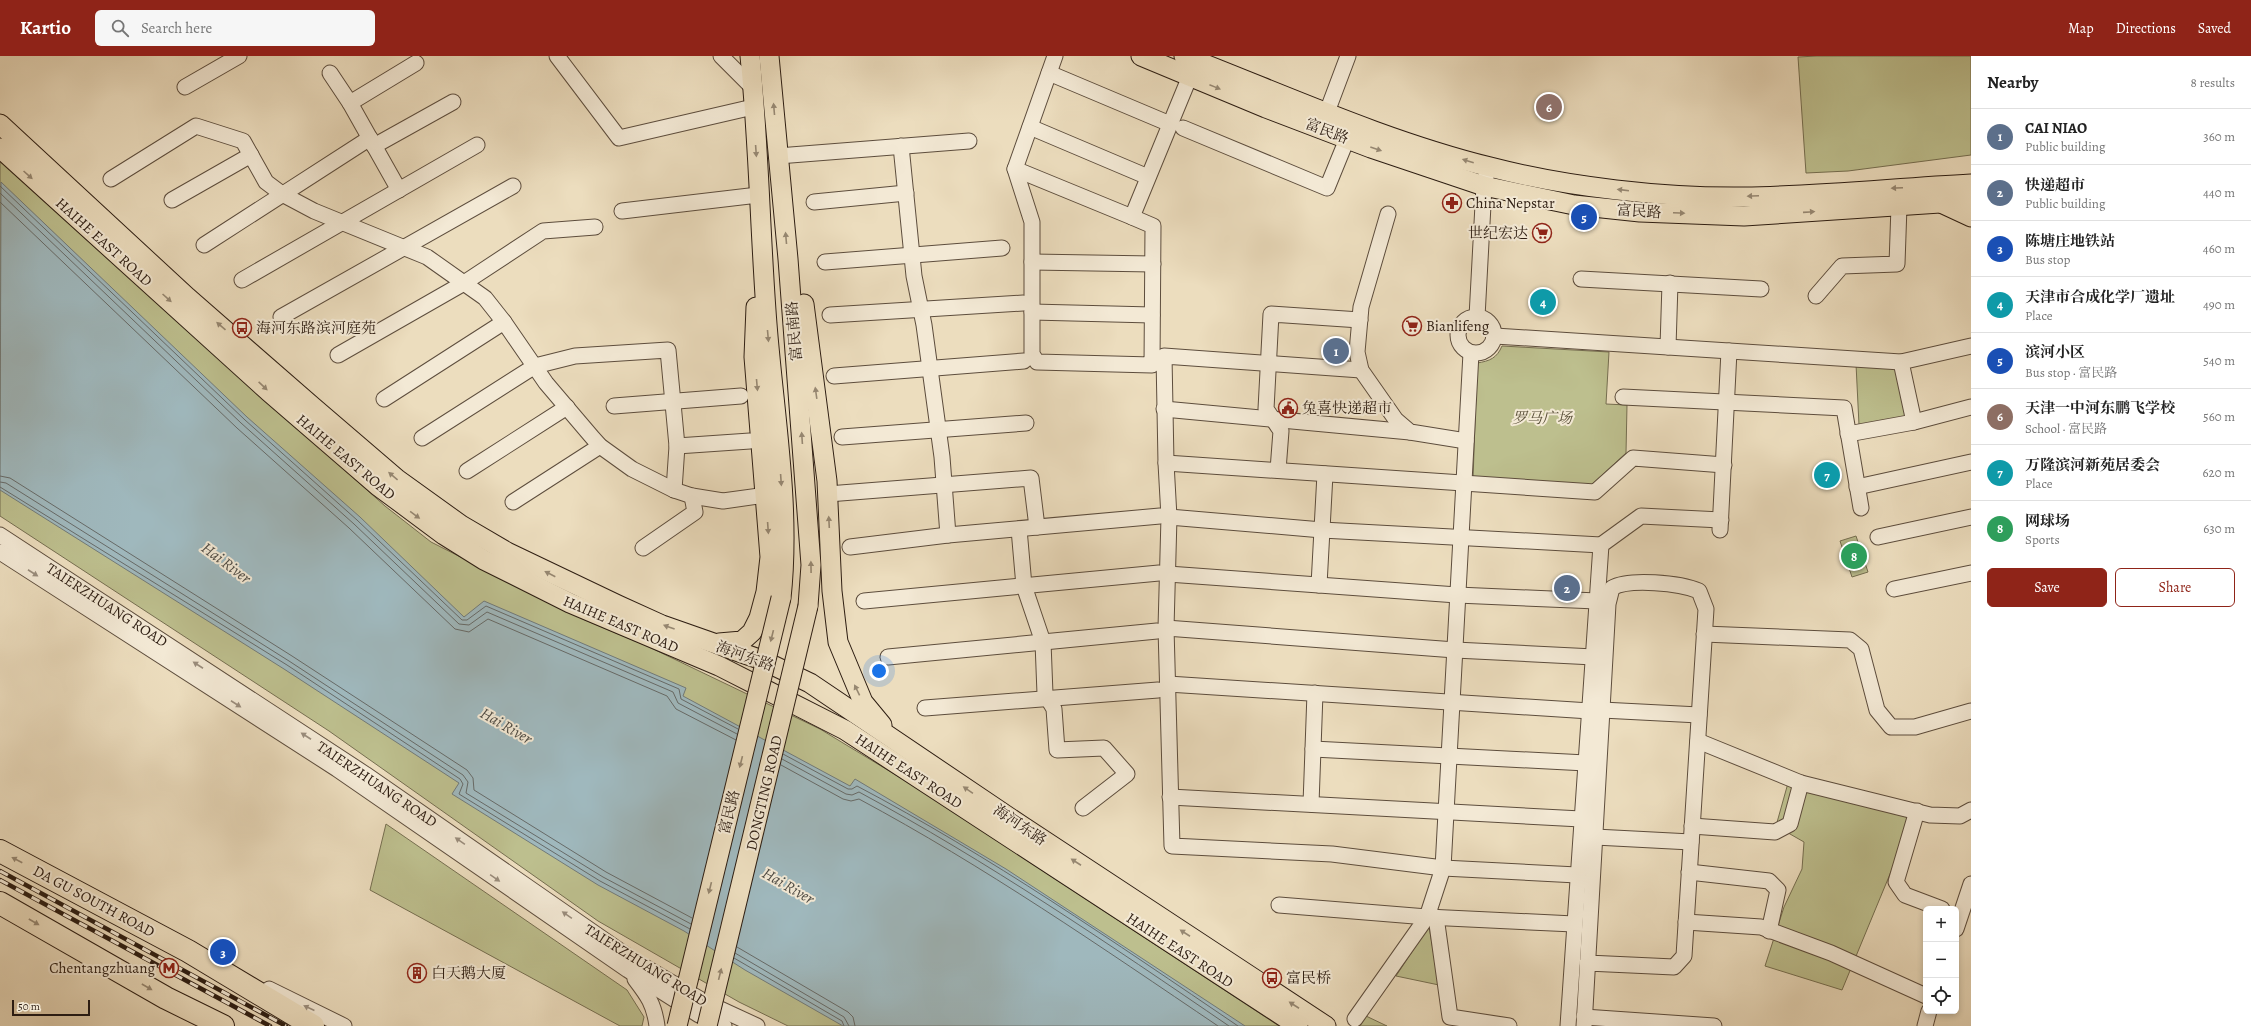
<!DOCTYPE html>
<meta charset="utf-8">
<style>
body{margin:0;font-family:Alegreya,"Noto Serif SC",serif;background:#f6f6f6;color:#222}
.controls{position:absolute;right:12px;bottom:12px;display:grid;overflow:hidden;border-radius:6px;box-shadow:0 2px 6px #0003}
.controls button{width:36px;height:36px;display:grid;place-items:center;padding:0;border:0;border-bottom:1px solid #e0e0e0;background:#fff;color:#222;font:20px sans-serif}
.scale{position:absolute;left:12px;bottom:10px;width:78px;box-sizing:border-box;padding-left:4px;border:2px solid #2d1d12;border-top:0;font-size:11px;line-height:14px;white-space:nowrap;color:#2d1d12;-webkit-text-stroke:3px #f3e9d5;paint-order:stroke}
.you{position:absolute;left:879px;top:615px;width:14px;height:14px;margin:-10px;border:3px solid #fff;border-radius:50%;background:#1a73e8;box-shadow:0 0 0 6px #1a73e833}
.badge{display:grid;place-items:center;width:26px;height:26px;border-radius:50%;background:#8f2418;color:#fff;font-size:13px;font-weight:700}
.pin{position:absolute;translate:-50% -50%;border:2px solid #fff;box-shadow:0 1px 4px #0006}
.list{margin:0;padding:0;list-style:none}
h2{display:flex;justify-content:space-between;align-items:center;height:52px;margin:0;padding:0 16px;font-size:17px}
h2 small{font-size:13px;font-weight:400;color:#767676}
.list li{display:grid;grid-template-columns:26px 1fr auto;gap:12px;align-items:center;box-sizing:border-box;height:56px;padding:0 16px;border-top:1px solid #e0e0e0}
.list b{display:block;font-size:15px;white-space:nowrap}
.list p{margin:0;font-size:13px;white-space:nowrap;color:#767676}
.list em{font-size:13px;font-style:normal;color:#767676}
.actions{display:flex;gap:8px;padding:12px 16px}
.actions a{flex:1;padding:9px 0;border:1px solid #8f2418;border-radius:6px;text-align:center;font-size:14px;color:#8f2418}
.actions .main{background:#8f2418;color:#fff}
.icon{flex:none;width:22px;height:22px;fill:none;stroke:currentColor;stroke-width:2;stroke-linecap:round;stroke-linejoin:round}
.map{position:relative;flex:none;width:1971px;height:970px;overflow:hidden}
header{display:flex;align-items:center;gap:24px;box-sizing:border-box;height:56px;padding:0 20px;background:#8f2418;color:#fff}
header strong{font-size:19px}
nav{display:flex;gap:22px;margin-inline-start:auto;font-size:14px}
.search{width:280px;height:36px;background:#f6f6f6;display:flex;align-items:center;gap:10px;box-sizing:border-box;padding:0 14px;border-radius:6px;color:#767676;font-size:15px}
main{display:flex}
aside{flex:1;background:#fff}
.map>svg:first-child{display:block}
</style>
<header>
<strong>Kartio</strong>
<div class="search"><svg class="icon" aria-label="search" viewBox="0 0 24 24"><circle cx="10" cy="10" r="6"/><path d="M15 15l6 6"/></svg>Search here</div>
<nav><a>Map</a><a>Directions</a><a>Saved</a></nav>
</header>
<main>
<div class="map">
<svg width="1971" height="970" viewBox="0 0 1971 970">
<rect width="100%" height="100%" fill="#ecddbe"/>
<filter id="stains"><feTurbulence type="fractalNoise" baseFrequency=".005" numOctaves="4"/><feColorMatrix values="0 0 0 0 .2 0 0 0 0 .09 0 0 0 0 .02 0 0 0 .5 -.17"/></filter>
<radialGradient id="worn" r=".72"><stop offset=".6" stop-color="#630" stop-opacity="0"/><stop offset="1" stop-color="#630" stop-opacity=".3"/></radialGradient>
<g fill="#bdbf8e" stroke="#756e50">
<path d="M1817 0H1971V99L1848 115 1806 117 1798 1Z"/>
<path d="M0 104 257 336 385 450 431 486 585 564 647 590 820 673 914 730 1279 970H788L739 946 598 865 329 675 0 460Z"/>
<path d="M1502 290 1609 296 1606 348 1627 349 1626 397 1589 431 1473 424 1477 307C1490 305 1497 302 1502 290Z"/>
<path d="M1856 308 1898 311 1908 363 1859 369Z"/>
<path d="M1856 480 1868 516 1852 521 1840 485Z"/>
<path d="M1788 727 1914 760 1842 934 1765 910 1784 851 1802 813 1804 786 1776 770Z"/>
<path d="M386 768 627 934 644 961 642 970H620L370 834Z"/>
<path d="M1429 870 1439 929 1396 920Z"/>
<path d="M1366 960 1387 970H1358Z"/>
</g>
<path fill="#9fb8bd" stroke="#717a79" d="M1 126 247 361 360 461 464 561 484 545 686 632 683 640 850 730 855 723 1006 813 1245 970H843L745 914 684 875 598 829 452 738 459 727 284 613 0 434Z"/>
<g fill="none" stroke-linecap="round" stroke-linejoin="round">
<g stroke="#666a68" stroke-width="1">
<path d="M0 130 245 364 357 464 462 564H467L486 550 679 633 681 643 738 673"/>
<path d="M0 137 241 367 354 468 459 568 469 569 487 556 673 636 678 647 737 678"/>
<path d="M0 146 237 372 349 472 455 573 469 576 488 563 667 640 676 653 736 684"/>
<path d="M0 420 10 422 292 600 467 714 473 722 474 734 606 816 692 862"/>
<path d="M0 426 6 427 289 605 463 719 468 726 466 737 603 821 691 868"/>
<path d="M0 431 287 609 460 723 463 728 459 738 600 825 690 873"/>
<path d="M783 698 848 733H852L857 730C990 800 1114 886 1238 970"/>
<path d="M782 703 846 738 852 739 859 736C987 805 1109 888 1229 970"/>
<path d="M781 709 843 743 851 745 859 743C984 810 1101 891 1218 970"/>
<path d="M737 891 848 956 853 961 855 970"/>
<path d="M735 897 844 961 849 970"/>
<path d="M734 902 842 965 844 970"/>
</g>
<defs>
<g id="minor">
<path d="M557 0 619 82 753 51"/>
<path d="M721 0 752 31"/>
<path d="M1055 0 1015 113 1132 161 1190 20"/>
<path d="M330 17 350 47 399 134"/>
<path d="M1049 17 1170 68"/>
<path d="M185 31 239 0"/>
<path d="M350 47 416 7"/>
<path d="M1327 56 1348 0"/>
<path d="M1030 71 1148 121"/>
<path d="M1183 72 1327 132 1347 83"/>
<path d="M374 90 453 46"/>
<path d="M901 90 914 220 924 269 942 401 948 479"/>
<path d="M778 100 969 85"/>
<path d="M1015 113 1032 166V298L1037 306 1152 309 1153 170 1132 161"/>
<path d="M111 123 196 70 243 85 266 126 282 138 314 155 427 201 485 242 504 266 546 327 592 381 600 390 632 413 674 434 692 440 723 445 766 439"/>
<path d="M172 144 251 99"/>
<path d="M814 146 906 137"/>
<path d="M622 155 758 139"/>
<path d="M1388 158 1361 251 1357 296 1361 314 1396 364 1410 376 1466 385"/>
<path d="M204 189 370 82"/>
<path d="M825 206 1002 192"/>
<path d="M1032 206 1153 208"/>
<path d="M1581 223 1761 233"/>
<path d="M242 224 477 89"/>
<path d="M1816 240 1842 210 1897 208 1899 150"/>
<path d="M1032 256 1152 259"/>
<path d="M830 259 1023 247"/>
<circle cx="1476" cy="279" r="18"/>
<path d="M281 261 513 130"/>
<path d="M1477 261 1484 130 1488 111"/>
<path d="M1495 280 1901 306 1971 290"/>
<path d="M1668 291 1670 227"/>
<path d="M338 299 464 227 543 175 595 171"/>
<path d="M1901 306 1914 366"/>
<path d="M1361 314 1164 300 1166 407 1169 461 1166 572 1172 790 1332 798 1443 812 1577 819"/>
<path d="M834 320 1024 305"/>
<path d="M1623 341 1844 352 1861 452"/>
<path d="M384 343 504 266"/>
<path d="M614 350 741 340"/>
<path d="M1164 353 1410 376"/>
<path d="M1848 378 1914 366 1971 351"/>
<path d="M842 381 1026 367"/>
<path d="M422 382 535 310 575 300 668 294 677 390 674 434"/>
<path d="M677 390 750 385"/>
<path d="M1166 407 1595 436 1633 402 1724 409"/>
<path d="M1278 414 1281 375 1266 353 1271 258 1360 264"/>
<path d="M467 415 567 351"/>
<path d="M1857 431 1971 406"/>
<path d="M828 438 1031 422 1037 471"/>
<path d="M513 446 600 390"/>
<path d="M1169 461 1322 474 1601 489"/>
<path d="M1019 473 1024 530 1043 586 1045 638 1054 653 1057 694 1104 692 1127 718 1083 752"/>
<path d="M1720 474 1729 295"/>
<path d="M0 479 365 718 633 904 705 946 757 970"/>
<path d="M1878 481 1971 461"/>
<path d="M850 491 948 479 1160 460"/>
<path d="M643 492 695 456 692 440"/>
<path d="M0 496 337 713 628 914 699 959 724 970"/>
<path d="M1168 518 1457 539 1597 545"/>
<path d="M1319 529 1325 418"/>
<path d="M1894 533 1971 517"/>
<path d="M864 545 1159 517"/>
<path d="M1166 572 1455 594 1594 601"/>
<path d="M1704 578 1850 584 1861 593 1877 654 1891 671H1915L1971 655"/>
<path d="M888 601 1157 575"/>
<path d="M1168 628 1590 655"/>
<path d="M925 652 1158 634"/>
<path d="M1602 654 1699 659"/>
<path d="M1698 685 1801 727 1930 759 1960 760 1971 754"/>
<path d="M1313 693 1586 707"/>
<path d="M1170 741 1581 763"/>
<path d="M1311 748 1315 637"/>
<path d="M1917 755 1896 826 1905 839 1942 853"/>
<path d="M1692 770 1775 776 1790 768 1801 727"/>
<path d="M1595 781 1691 786"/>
<path d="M1689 816 1769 825 1778 834 1769 875"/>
<path d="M1279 849 1427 861 1574 868"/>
<path d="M1436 861 1450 961 1509 970"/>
<path d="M1686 866 1761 871 1831 897 1926 940"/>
<path d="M1956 873 1971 828"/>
<path d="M635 923C648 940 654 948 657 970"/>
<path d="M269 933 344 970"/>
<path d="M1584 961 1714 970"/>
<path d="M1355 963 1427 861 1443 812 1471 297"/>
<path d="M1568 970 1601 489 1641 460 1721 464"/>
<path d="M1584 970 1608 548 1612 532C1629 522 1680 527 1699 535L1706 553 1684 900 1674 911 1587 907"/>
<path d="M1925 970 1929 955"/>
</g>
<g id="major">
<path d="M750 0C759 89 760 179 767 268 774 359 791 451 781 542"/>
<path d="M769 0 788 203 811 509 808 550"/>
<path d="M1141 0 1266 52 1371 92 1484 130 1574 149 1640 156 1744 160 1971 145"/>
<path d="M1184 0C1285 39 1385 85 1490 111 1567 131 1664 142 1744 141 1819 140 1895 132 1971 128"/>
<path d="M0 68 187 241 313 351 397 423 461 469 507 496 618 549 662 569 762 604 810 627 1022 770 1326 970"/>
<path d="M0 92 268 335 378 430 444 479 484 504 570 547 719 610 845 674 1298 970"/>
<path d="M1943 148 1971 161"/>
<path d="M804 248 827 425 832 535 838 586 863 646 882 669"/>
<path d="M719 587 742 585 752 576 759 562 766 536 770 501 754 301 756 251"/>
</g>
<g id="highway">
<path d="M0 795 188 895 313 970"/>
<path d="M0 847 166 942 223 970"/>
</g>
</defs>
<use href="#minor" stroke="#5d4d3d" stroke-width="17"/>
<use href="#major" stroke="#2d1d12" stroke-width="21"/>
<use href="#highway" stroke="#2d1d12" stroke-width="24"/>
<use href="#minor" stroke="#f3e9d5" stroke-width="15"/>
<use href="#major" stroke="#ecddbe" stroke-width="19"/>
<use href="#highway" stroke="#ecddbe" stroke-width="22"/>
<defs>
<g id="rail">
<path d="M0 815 286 970"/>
<path d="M0 824 270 970"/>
</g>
</defs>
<use href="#rail" stroke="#2d1d12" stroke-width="4.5"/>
<use href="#rail" stroke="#f3e9d5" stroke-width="3" stroke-dasharray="9" stroke-linecap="butt"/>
<defs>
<g id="major-bridge">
<path d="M677 970 781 542"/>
<path d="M707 970 808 550"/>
</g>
</defs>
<use href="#major-bridge" stroke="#2d1d12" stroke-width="21" stroke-linecap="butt"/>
<use href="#major-bridge" stroke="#ecddbe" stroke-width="19"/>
</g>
<defs><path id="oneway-solid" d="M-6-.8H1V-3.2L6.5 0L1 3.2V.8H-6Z"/></defs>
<g fill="#968771">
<use href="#oneway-solid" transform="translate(1215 31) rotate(22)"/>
<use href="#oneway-solid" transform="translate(774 53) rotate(-95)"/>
<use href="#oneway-solid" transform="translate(1376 93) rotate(19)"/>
<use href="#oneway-solid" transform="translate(756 95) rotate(86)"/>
<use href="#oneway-solid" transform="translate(1468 105) rotate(-163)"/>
<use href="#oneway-solid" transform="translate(28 119) rotate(42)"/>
<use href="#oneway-solid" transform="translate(1897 132) rotate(177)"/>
<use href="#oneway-solid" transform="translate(1623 134) rotate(-173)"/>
<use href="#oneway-solid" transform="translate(1753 140) rotate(177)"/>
<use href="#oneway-solid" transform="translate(1809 156) rotate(-4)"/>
<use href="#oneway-solid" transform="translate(1679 157) rotate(2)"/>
<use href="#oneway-solid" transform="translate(786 182) rotate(-95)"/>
<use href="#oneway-solid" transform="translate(167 242) rotate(42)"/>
<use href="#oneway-solid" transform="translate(221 270) rotate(-139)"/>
<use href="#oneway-solid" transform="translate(768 280) rotate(85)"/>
<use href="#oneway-solid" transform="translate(757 329) rotate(85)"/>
<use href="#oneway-solid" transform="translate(263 330) rotate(43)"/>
<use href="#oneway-solid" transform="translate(816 337) rotate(-98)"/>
<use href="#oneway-solid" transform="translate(802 382) rotate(-94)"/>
<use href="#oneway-solid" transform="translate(393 420) rotate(-140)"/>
<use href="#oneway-solid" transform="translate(781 424) rotate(86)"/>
<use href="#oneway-solid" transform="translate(415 459) rotate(36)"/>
<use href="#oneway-solid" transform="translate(829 466) rotate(-93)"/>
<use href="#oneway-solid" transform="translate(768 472) rotate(86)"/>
<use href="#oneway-solid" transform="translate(811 511) rotate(-91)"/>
<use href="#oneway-solid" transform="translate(550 518) rotate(-153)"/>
<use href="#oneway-solid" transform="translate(669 571) rotate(-160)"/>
<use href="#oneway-solid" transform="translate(772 580) rotate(104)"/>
<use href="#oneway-solid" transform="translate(857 634) rotate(-116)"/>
<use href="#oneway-solid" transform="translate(741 706) rotate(104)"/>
<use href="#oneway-solid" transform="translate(968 734) rotate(-146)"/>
<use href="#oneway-solid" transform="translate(17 804) rotate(-152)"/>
<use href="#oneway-solid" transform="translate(1076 806) rotate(-147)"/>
<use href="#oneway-solid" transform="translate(710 832) rotate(104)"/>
<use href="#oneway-solid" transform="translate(34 866) rotate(30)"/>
<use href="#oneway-solid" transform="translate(1185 877) rotate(-147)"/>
<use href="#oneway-solid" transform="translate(720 918) rotate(-76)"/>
<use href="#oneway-solid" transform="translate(147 931) rotate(30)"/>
<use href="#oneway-solid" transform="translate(1294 949) rotate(-147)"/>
</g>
<g fill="#9a8d7d">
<use href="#oneway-solid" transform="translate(33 517) rotate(33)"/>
<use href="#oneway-solid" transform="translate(198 609) rotate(-147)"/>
<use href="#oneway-solid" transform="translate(236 648) rotate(33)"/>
<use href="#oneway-solid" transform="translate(306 680) rotate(-147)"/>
<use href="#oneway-solid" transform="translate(460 785) rotate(-145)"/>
<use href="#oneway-solid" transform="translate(495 822) rotate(35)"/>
<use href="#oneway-solid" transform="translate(567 859) rotate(-145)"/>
<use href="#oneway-solid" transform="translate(309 952) rotate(-155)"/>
</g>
<defs>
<symbol id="pharmacy-ring" viewBox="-11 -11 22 22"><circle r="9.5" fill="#f3e9d5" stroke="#8f2418" stroke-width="1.5"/><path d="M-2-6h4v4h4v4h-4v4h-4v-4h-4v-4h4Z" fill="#8f2418"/></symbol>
<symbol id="supermarket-ring" viewBox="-11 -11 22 22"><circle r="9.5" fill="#f3e9d5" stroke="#8f2418" stroke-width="1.5"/><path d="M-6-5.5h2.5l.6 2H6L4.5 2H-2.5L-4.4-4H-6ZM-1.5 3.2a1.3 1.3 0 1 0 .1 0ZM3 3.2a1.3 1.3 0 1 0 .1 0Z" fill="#8f2418"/></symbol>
<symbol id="bus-ring" viewBox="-11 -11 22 22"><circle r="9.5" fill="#f3e9d5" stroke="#8f2418" stroke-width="1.5"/><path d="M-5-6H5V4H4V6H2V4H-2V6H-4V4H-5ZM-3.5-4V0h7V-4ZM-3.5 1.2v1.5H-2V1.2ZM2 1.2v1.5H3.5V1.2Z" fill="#8f2418"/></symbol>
<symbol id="civic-ring" viewBox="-11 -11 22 22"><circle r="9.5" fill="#f3e9d5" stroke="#8f2418" stroke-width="1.5"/><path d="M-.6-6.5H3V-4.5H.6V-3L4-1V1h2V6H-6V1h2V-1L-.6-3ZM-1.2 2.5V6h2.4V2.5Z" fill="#8f2418"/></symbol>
<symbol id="metro-ring" viewBox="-11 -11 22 22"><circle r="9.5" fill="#f3e9d5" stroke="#8f2418" stroke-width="1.5"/><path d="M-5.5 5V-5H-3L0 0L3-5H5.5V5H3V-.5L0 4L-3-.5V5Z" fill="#8f2418"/></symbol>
<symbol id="building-ring" viewBox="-11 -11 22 22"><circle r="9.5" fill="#f3e9d5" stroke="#8f2418" stroke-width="1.5"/><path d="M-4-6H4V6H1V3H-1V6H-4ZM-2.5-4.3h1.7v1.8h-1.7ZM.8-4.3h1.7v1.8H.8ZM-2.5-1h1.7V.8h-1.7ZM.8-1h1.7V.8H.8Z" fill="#8f2418"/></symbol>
</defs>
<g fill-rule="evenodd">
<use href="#pharmacy-ring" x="1441" y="136" width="22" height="22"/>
<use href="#supermarket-ring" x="1531" y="166" width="22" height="22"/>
<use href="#supermarket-ring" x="1401" y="259" width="22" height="22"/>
<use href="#bus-ring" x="231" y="261" width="22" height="22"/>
<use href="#civic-ring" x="1277" y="341" width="22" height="22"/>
<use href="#metro-ring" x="158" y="901" width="22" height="22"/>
<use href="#building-ring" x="406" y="906" width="22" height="22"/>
<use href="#bus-ring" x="1261" y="911" width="22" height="22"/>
</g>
<g text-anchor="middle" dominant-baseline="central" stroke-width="4" stroke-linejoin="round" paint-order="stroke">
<g font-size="15" fill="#2d1d12" stroke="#f3e9d5">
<text transform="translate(1327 75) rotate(21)">富民路</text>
<text transform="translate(1639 155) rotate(4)">富民路</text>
<text transform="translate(104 186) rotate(42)">HAIHE EAST ROAD</text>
<text transform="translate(794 275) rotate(-95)">富民南路</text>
<text transform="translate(346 401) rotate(40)">HAIHE EAST ROAD</text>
<text transform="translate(107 549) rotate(33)">TAIERZHUANG ROAD</text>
<text transform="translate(621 568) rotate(23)">HAIHE EAST ROAD</text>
<text transform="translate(745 600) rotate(20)">海河东路</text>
<text transform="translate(909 715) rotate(33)">HAIHE EAST ROAD</text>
<text transform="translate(377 728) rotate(34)">TAIERZHUANG ROAD</text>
<text transform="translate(764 737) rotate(-77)">DONGTING ROAD</text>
<text transform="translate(729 756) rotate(-76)">富民路</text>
<text transform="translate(1020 769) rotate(34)">海河东路</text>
<text transform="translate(94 845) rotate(28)">DA GU SOUTH ROAD</text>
<text transform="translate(1180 894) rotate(33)">HAIHE EAST ROAD</text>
<text transform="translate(646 909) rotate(32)">TAIERZHUANG ROAD</text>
</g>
<g font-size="15" fill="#2d1d12" stroke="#f3e9d5" text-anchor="start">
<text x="1466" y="147">China Nepstar</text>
<text x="1528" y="177" text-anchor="end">世纪宏达</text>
<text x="1426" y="270">Bianlifeng</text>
<text x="256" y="272">海河东路滨河庭苑</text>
<text x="1302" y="352">兔喜快递超市</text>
<text x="155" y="912" text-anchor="end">Chentangzhuang</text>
<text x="431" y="917">白天鹅大厦</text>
<text x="1286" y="922">富民桥</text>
</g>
<g font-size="15" font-style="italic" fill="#584e37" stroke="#f3e9d5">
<text x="1542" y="362">罗马广场</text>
</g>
<g font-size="16" font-style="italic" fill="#4f4c45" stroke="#f3e9d5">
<text transform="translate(226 507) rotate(37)">Hai River</text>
<text transform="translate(506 670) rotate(30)">Hai River</text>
<text transform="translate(788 830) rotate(30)">Hai River</text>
</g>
</g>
<rect width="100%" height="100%" filter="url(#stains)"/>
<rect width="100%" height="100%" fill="url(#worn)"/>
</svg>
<div class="controls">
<button>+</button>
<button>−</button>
<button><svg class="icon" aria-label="locate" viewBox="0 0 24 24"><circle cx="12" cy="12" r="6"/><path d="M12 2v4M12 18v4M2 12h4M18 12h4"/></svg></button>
</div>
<div class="scale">50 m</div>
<div class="you"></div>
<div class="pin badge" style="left:1336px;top:295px;background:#5c6f8a">1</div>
<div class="pin badge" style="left:1567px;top:532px;background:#5c6f8a">2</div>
<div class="pin badge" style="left:223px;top:896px;background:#1a4fb4">3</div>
<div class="pin badge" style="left:1543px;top:246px;background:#0f9aa8">4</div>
<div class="pin badge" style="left:1584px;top:161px;background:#1a4fb4">5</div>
<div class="pin badge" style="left:1549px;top:51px;background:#8d6e63">6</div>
<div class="pin badge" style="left:1827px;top:419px;background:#0f9aa8">7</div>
<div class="pin badge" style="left:1854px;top:500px;background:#2e9e5b">8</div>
</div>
<aside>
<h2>Nearby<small>8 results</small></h2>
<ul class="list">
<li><span class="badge" style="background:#5c6f8a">1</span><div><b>CAI NIAO</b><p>Public building</p></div><em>360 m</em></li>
<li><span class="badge" style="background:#5c6f8a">2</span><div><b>快递超市</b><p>Public building</p></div><em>440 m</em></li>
<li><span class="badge" style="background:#1a4fb4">3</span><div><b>陈塘庄地铁站</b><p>Bus stop</p></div><em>460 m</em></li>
<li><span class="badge" style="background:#0f9aa8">4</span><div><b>天津市合成化学厂遗址</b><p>Place</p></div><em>490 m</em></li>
<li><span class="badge" style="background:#1a4fb4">5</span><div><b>滨河小区</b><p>Bus stop · 富民路</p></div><em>540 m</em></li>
<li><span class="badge" style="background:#8d6e63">6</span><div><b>天津一中河东鹏飞学校</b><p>School · 富民路</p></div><em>560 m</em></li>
<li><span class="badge" style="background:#0f9aa8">7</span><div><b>万隆滨河新苑居委会</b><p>Place</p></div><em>620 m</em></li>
<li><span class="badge" style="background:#2e9e5b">8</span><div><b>网球场</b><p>Sports</p></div><em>630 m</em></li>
</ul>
<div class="actions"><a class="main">Save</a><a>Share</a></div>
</aside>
</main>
